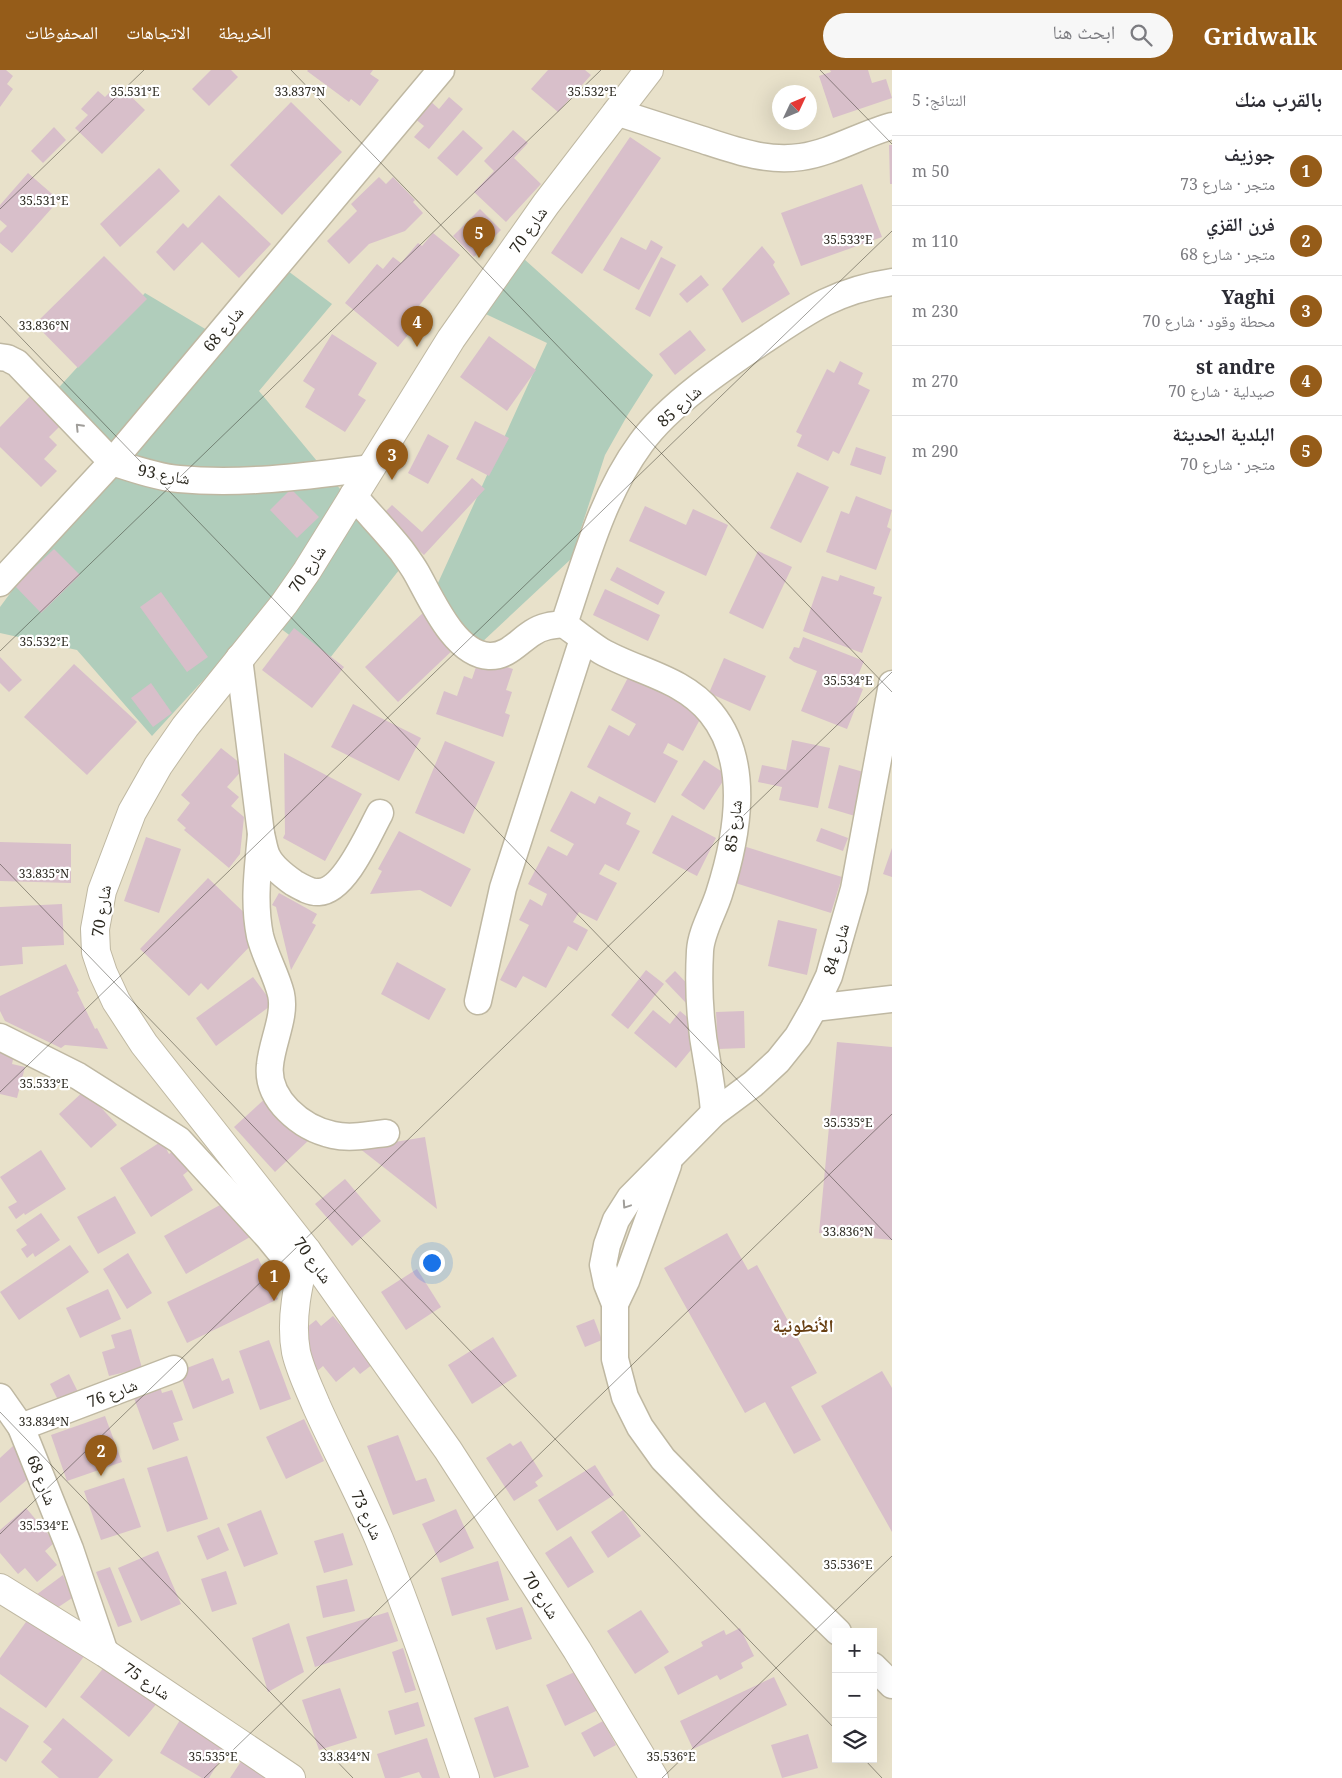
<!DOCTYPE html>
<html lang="ar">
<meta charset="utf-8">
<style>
body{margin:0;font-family:"Noto Serif","Noto Naskh Arabic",serif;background:#f7f7f7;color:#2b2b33;direction:rtl}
.controls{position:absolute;right:15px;bottom:15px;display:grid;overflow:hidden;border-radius:0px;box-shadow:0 5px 20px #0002}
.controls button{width:45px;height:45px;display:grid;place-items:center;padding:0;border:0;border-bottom:1px solid #e1e1e2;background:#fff;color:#2b2b33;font:25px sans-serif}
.compass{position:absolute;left:772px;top:15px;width:45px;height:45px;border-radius:50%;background:#fff;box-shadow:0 5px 20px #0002;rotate:46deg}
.you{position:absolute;left:431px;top:1192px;width:18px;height:18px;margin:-12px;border:4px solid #fff;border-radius:50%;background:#1a73e8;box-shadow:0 0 0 8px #1a73e833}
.badge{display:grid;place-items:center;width:32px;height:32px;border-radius:50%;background:#955c19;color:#fff;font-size:16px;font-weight:700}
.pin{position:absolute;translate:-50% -41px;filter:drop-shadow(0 1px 2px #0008)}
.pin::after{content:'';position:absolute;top:26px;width:18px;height:15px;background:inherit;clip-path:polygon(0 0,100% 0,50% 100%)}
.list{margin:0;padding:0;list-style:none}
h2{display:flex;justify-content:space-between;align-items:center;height:65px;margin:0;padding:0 20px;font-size:21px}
h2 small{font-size:16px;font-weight:400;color:#7c7c81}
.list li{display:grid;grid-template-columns:32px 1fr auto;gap:15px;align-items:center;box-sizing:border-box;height:70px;padding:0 20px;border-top:1px solid #e1e1e2}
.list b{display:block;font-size:19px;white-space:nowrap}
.list p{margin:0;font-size:16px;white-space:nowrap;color:#7c7c81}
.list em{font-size:16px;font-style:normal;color:#7c7c81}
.icon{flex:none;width:28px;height:28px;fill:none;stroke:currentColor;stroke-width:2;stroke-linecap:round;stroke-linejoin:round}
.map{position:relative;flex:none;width:892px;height:1708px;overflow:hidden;direction:ltr}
header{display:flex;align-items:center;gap:30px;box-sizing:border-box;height:70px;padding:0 25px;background:#955c19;color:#fff}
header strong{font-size:24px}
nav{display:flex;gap:28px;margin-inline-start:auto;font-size:18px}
.search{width:350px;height:45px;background:#f7f7f7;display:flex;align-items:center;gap:12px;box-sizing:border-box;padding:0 18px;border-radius:28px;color:#7c7c81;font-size:19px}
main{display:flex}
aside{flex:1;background:#fff}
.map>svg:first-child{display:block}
</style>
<header>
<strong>Gridwalk</strong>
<div class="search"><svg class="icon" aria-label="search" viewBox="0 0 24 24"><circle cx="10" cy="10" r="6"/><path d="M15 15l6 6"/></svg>ابحث هنا</div>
<nav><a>الخريطة</a><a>الاتجاهات</a><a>المحفوظات</a></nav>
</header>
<main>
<aside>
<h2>بالقرب منك<small>النتائج: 5</small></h2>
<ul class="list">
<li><span class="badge">1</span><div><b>جوزيف</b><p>متجر · شارع 73</p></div><em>50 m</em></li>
<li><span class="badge">2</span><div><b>فرن القزي</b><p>متجر · شارع 68</p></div><em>110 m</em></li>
<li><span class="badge">3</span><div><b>Yaghi</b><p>محطة وقود · شارع 70</p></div><em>230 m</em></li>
<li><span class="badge">4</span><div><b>st andre</b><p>صيدلية · شارع 70</p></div><em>270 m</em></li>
<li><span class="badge">5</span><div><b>البلدية الحديثة</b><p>متجر · شارع 70</p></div><em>290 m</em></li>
</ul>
</aside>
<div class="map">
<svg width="892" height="1708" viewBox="0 0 892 1708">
<rect width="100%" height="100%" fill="#e8e1ca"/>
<g fill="#b0cdbb">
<path d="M514 180 653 305 627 346 605 385 571 489 480 574 428 535 547 273 473 238Z"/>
<path d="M284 198 332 234 259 321 403 495 326 593 263 545 152 666 77 580 0 563V537L115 382 52 325 145 223 212 263Z"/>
</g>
<g fill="#d8bfca">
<path d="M0 0H6L13 6 7 14 13 19 0 37Z"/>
<path d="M211 0H231L238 7 209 36 192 19Z"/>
<path d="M308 0H373L370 4 379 10 360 36 351 29 349 32 307 1Z"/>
<path d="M548 0H585L591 5 558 42 531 19Z"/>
<path d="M830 0H868L872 13 886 9 892 28 833 48 819 6 831 2Z"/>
<path d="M118 14 145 40 102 84 75 58 88 45 81 39 98 21 105 27Z"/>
<path d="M449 27 463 39 429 79 414 67 424 56 414 48 429 30 439 39Z"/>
<path d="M291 32 342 82 282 145 230 95Z"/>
<path d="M54 57 66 70 43 93 31 81Z"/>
<path d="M463 60 483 78 457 106 437 88Z"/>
<path d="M513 60 528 73 514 88 541 114 506 152 474 122 494 101 484 91Z"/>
<path d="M630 67 661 88 582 204 551 183Z"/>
<path d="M889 75H892V114H890Z"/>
<path d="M159 98 180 121 120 177 100 154Z"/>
<path d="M28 103 59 130 12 183 0 173V163L7 156 0 150V135Z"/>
<path d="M379 107 386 114 393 107 415 130 413 132 423 143 405 161 369 174 349 194 327 171 357 141 351 134Z"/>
<path d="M862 114 882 167 801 196 781 143Z"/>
<path d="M219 125 271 174 239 208 202 172 174 201 156 182 183 153 188 158Z"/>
<path d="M480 139 501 160 474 187 453 166Z"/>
<path d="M433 163 460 185 418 237 425 244 398 277 345 233 377 194 383 199 393 187 401 193 418 173 422 176Z"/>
<path d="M621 167 646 180 651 170 663 177 639 220 603 200Z"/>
<path d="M762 176 775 192 773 195 790 224 742 253 722 219Z"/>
<path d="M104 186 147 229 78 298 35 254Z"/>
<path d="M661 187 676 195 650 247 635 239Z"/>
<path d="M701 205 709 215 687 233 679 224Z"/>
<path d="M690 260 706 280 675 305 659 284Z"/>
<path d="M332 264 377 293 358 325 366 330 345 362 305 337 315 319 303 311Z"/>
<path d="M489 266 536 300 507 341 460 307Z"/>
<path d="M840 291 863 303 858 314 870 320 839 384 833 381 828 391 797 376 802 365 796 362 827 299 834 303Z"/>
<path d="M33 323 63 353 49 367 57 375 44 389 57 401 41 417 0 377V357Z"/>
<path d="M475 351 509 368 489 406 456 389Z"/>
<path d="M428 364 449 376 428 414 408 403Z"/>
<path d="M856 377 886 387 881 405 850 395Z"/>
<path d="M797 402 829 417 801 473 770 458Z"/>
<path d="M472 408 485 419 424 485 381 446 392 435 422 462Z"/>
<path d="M291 419 319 447 297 468 270 440Z"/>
<path d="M856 426 892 440 887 457 891 459 876 500 826 482 841 441 849 444Z"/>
<path d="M645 436 686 455 693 439 728 455 706 506 629 471Z"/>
<path d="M54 479 80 505 41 543 15 516Z"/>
<path d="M758 481 792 497 763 559 729 543Z"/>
<path d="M617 497 665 522 658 535 610 510Z"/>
<path d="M840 505 875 517 873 524 882 527 862 583 803 561 822 506 838 511Z"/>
<path d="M605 519 660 545 648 571 593 545Z"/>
<path d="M161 522 208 587 187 602 140 537Z"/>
<path d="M425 541 457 576 398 632 365 597Z"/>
<path d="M294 558 344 597 312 638 262 600Z"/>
<path d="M803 567 864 591 854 615 863 619 847 659 801 641 817 601 794 592 789 588 794 577 799 578Z"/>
<path d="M0 587 22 610 9 622 0 613Z"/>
<path d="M479 588 513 599 506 620 512 622 505 643 510 645 503 667 436 644 444 621 457 626 464 606 472 609Z"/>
<path d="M724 588 766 606 750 641 709 623Z"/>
<path d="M74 594 137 652 87 705 24 647Z"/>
<path d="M632 600 705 640 683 681 668 673 663 683 678 691 655 733 587 697 609 655 629 666 636 654 611 640Z"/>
<path d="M151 613 172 643 153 657 131 628Z"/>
<path d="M353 634 421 668 399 711 331 677Z"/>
<path d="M792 670 830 678 818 738 779 730 782 717 758 712 762 695 786 700Z"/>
<path d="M445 671 495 692 464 764 415 743Z"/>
<path d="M221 678 245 697 227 717 239 727 231 736 244 747 240 784 229 798 184 760 186 758 177 750 190 733 181 725Z"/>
<path d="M284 683 362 724 325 791 283 768 285 764Z"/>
<path d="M704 690 727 705 704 740 681 725Z"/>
<path d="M839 695 867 703 855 746 828 738Z"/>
<path d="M571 721 595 734 599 726 631 743 626 754 640 761 619 801 605 794 599 804 617 813 597 851 579 842 573 852 588 860 577 881 568 876 546 918 523 906 516 918 500 910 529 855 519 850 530 829 542 836 547 824 528 814 548 776 567 786 574 774 550 761Z"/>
<path d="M672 745 716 768 697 806 652 783Z"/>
<path d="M821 758 848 768 843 781 816 771Z"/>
<path d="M399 761 471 799 451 837 420 820 370 824 382 801 378 799Z"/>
<path d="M146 767 181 779 159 843 124 831Z"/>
<path d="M0 772 71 774V813L0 811Z"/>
<path d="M740 775 842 807 831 843 729 811Z"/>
<path d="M892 778V807L883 804Z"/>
<path d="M208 808 257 855 256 870 208 920 201 913 189 926 140 879Z"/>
<path d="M279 823 317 844 312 853 316 855 291 900 276 837 272 835Z"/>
<path d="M62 834 64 875 22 877 23 894 0 896V837Z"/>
<path d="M778 850 817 859 807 905 768 896Z"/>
<path d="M397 892 446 919 429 950 381 924Z"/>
<path d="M66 894 79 921 77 922 95 959 97 958 108 979 65 975 61 978 5 951 0 941V926Z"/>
<path d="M646 900 664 914 628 959 611 945Z"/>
<path d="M675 901 697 924 687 934 665 911Z"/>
<path d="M253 907 273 934 216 976 196 948Z"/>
<path d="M653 940 670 954 680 941 699 957 689 969 695 975 676 998 634 963Z"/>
<path d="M744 941 745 978 718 979 716 942Z"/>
<path d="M837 972 892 977V1170L819 1163Z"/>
<path d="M0 981 14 985 12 994 25 997 17 1028 0 1024Z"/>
<path d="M85 1020 117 1055 91 1078 59 1044Z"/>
<path d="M268 1026 309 1070 275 1102 234 1057Z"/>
<path d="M425 1067 437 1139 359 1078Z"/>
<path d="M162 1071 169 1084 175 1080 188 1101 183 1105 193 1120 151 1147 120 1098Z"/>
<path d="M41 1080 66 1119 25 1145 24 1143 16 1149 8 1137 17 1132 0 1107Z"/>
<path d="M345 1109 381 1151 352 1176 315 1134Z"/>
<path d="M115 1126 136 1163 98 1184 77 1147Z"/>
<path d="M229 1130 250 1167 186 1204 164 1166Z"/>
<path d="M41 1143 60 1170 35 1187 33 1183 27 1188 21 1179 27 1175 16 1160Z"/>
<path d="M727 1163 748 1200 757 1195 817 1303 791 1317 821 1370 794 1384 765 1332 745 1343 664 1198Z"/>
<path d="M70 1175 89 1202 19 1250 0 1222Z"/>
<path d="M128 1183 152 1223 127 1239 103 1199Z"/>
<path d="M258 1188 278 1229 187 1273 167 1232Z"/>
<path d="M417 1199 441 1237 406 1260 381 1222Z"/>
<path d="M108 1219 121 1249 80 1268 66 1238Z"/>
<path d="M333 1246 373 1294 360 1304 354 1297 336 1312 323 1296 316 1302 298 1280 309 1271 301 1262 316 1250 321 1256Z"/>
<path d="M594 1249 602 1270 585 1277 576 1256Z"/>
<path d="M131 1259 142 1298 109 1306 102 1282 115 1278 111 1265Z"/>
<path d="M493 1267 517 1306 472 1334 448 1295Z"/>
<path d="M269 1270 291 1329 260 1340 239 1281Z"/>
<path d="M213 1288 222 1311 229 1308 234 1323 193 1339 179 1301Z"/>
<path d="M882 1301 892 1318V1462L821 1336Z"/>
<path d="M69 1304 79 1324 60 1334 50 1314Z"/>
<path d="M157 1307 162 1323 172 1320 183 1350 173 1353 179 1370 153 1380 130 1317Z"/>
<path d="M105 1346 122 1392 67 1411 51 1365Z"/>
<path d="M304 1349 324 1391 286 1409 266 1367Z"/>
<path d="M398 1365 416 1411 426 1408 435 1431 393 1445 367 1376Z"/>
<path d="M521 1371 543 1406 535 1412 538 1416 514 1431 486 1388 510 1373 513 1376Z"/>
<path d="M13 1376 36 1402 0 1433V1388Z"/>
<path d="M187 1386 208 1449 167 1462 147 1398Z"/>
<path d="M595 1395 614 1425 557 1461 538 1430Z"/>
<path d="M124 1408 141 1457 101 1470 84 1421Z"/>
<path d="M26 1438 55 1472 45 1481 57 1495 37 1512 25 1498 18 1504 0 1483V1460Z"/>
<path d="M456 1439 474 1478 440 1493 422 1454Z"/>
<path d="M261 1440 278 1484 244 1497 227 1454Z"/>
<path d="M623 1440 641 1466 608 1488 591 1462Z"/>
<path d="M219 1457 229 1480 207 1490 197 1466Z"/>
<path d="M343 1463 353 1495 324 1503 314 1471Z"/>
<path d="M571 1466 594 1502 568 1518 545 1483Z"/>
<path d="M158 1481 181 1534 141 1551 118 1498Z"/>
<path d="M498 1491 509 1530 452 1546 441 1508Z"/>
<path d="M110 1497 132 1552 118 1557 96 1502Z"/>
<path d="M226 1501 237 1534 212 1542 201 1509Z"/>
<path d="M63 1505 72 1528 57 1538 36 1525Z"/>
<path d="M347 1509 355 1541 323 1548 316 1516Z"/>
<path d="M522 1537 532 1569 496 1580 486 1548Z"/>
<path d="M641 1540 669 1582 635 1604 607 1561Z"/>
<path d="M388 1542 398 1571 315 1597 306 1567Z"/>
<path d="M31 1545 85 1585 46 1638 0 1604V1588Z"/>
<path d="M289 1553 304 1602 268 1622 252 1568Z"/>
<path d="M740 1558 754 1586 741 1593 743 1598 720 1610 717 1605 678 1625 664 1597 703 1576 701 1572 724 1560 726 1565Z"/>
<path d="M403 1578 416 1620 405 1623 392 1582Z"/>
<path d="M109 1591 158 1632 129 1667 80 1627Z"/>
<path d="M579 1600 598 1640 565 1656 546 1615Z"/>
<path d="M774 1607 787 1635 693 1679 680 1651Z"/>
<path d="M340 1618 357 1668 319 1680 302 1630Z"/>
<path d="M418 1632 425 1656 395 1665 388 1641Z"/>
<path d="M508 1636 529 1697 494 1708 474 1648Z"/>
<path d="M0 1637 29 1656 6 1692 0 1688Z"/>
<path d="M183 1645 230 1673 209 1708H202L160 1683Z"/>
<path d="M63 1648 113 1690 98 1708H59L41 1692 52 1679 43 1672Z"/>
<path d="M603 1651 616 1675 594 1687 581 1663Z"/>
<path d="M808 1664 818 1698 782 1708 771 1675Z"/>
<path d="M427 1668 440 1708H422L419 1702 399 1708H385L377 1684Z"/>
<path d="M242 1690 269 1708H230Z"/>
</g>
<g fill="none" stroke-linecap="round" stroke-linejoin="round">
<defs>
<g id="minor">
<path d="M616 42C644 51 672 60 700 69 734 80 765 92 801 87 831 83 862 64 892 56"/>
<path d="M0 287 7 288 17 293 112 392C134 399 157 407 179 409 243 415 308 406 371 398"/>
<path d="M353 425C369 444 386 461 401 480 406 487 412 495 416 502 431 528 454 584 489 586 507 587 518 572 532 563 542 556 553 555 564 554 585 492 602 426 641 373 669 334 726 296 766 269 810 239 838 220 892 212"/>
<path d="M0 513 112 392 441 0"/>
<path d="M564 554C576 563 588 573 601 581 638 602 683 608 711 643 752 693 737 768 719 824 713 843 701 862 700 881 698 917 700 955 707 991 710 1008 713 1025 714 1043"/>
<path d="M239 588 261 764C263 771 264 780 267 786 272 797 284 806 294 813 301 817 311 823 319 822 345 821 369 763 380 743"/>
<path d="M261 764C258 799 253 831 260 866 265 886 276 904 281 924 286 946 272 972 270 995 266 1029 301 1058 333 1065 350 1069 369 1065 386 1063"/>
<path d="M478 931 503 818 583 569"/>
<path d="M814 938 892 929"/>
<path d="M0 967 78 1006 179 1070 268 1167 300 1206"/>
<path d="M615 1234 626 1211 668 1095"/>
<path d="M0 1327 21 1357 70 1479 105 1583"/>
<path d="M21 1357 174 1299"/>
<path d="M838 1562 710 1437 663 1389 640 1357 625 1327 615 1289V1234L607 1214 603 1195 607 1175 616 1150 630 1128 714 1043 753 1014 778 991 798 966 814 938 829 906 854 819 892 614"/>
<path d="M873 1596 892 1615"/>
</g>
<g id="tertiary">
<path d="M649 0 546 134 451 269 307 501 284 534 185 657 158 696 132 742 102 821 95 859 96 882 103 903 116 931 144 974 307 1181 448 1380 577 1580 654 1708"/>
<path d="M307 1181C298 1213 290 1249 296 1282 300 1300 309 1318 316 1335 336 1380 360 1424 379 1469 411 1547 438 1628 465 1708"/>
<path d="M0 1518 105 1583 291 1708"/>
</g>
</defs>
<use href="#minor" stroke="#bfb8a2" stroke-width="29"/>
<use href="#tertiary" stroke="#bfb8a2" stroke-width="30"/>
<use href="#minor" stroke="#fff" stroke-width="26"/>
<use href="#tertiary" stroke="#fff" stroke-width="28"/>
</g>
<defs><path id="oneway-chevron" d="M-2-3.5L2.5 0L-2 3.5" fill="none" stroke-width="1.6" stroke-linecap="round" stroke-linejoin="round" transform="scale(1.25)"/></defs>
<g stroke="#a09e9a">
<use href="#oneway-chevron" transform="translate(79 357) rotate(-134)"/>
<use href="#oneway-chevron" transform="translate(626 1135) rotate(124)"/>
</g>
<path fill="none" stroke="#2b281f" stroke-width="1" stroke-opacity="0.45" d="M291 0 892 622M820 0 892 74M0 139 144 0M0 246 892 1170M0 581 601 0M0 794 836 1660M0 1022 892 161M0 1342 353 1708M0 1464 892 602M864 1689 882 1708M204 1708 892 1044M662 1708 892 1486"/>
<g text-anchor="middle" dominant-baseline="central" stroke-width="4.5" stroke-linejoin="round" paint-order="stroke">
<g font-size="16" fill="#2b281f" stroke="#fff">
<text transform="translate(528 160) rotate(-55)">شارع 70</text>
<text transform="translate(223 259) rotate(-50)">شارع 68</text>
<text transform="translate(679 336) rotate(-42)">شارع 85</text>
<text transform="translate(164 404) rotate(10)">شارع 93</text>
<text transform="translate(307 499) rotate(-56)">شارع 70</text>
<text transform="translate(733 756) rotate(-83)">شارع 85</text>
<text transform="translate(101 841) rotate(-81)">شارع 70</text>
<text transform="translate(836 879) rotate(-73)">شارع 84</text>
<text transform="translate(313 1190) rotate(54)">شارع 70</text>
<text transform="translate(112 1323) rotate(-21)">شارع 76</text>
<text transform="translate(42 1410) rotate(68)">شارع 68</text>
<text transform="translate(367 1445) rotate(65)">شارع 73</text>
<text transform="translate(541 1525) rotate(57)">شارع 70</text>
<text transform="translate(147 1611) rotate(34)">شارع 75</text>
</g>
<g font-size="18" font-weight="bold" fill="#684013" stroke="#fff">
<text x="803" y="1255">الأنطونية</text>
</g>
</g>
<g font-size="12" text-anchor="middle" fill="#2b281f" stroke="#fff" stroke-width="4.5" stroke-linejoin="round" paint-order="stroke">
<text x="135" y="26">35.531°E</text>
<text x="592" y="26">35.532°E</text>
<text x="300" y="26">33.837°N</text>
<text x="44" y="135">35.531°E</text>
<text x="848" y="174">35.533°E</text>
<text x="44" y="260">33.836°N</text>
<text x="44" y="576">35.532°E</text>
<text x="848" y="615">35.534°E</text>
<text x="44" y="808">33.835°N</text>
<text x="44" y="1018">35.533°E</text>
<text x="848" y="1057">35.535°E</text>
<text x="848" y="1166">33.836°N</text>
<text x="44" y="1356">33.834°N</text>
<text x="44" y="1460">35.534°E</text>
<text x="848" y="1499">35.536°E</text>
<text x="345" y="1691">33.834°N</text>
<text x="213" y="1691">35.535°E</text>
<text x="671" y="1691">35.536°E</text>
</g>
</svg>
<div class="controls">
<button>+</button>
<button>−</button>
<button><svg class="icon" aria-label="layers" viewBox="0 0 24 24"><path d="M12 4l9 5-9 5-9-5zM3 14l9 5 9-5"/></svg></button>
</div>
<svg class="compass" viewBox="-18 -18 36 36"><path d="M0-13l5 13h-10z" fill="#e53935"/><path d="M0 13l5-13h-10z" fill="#7c7c81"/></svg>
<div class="you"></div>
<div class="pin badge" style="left:274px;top:1231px">1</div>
<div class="pin badge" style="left:101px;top:1406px">2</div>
<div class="pin badge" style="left:392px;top:410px">3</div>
<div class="pin badge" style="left:417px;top:277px">4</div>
<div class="pin badge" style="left:479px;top:188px">5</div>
</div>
</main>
